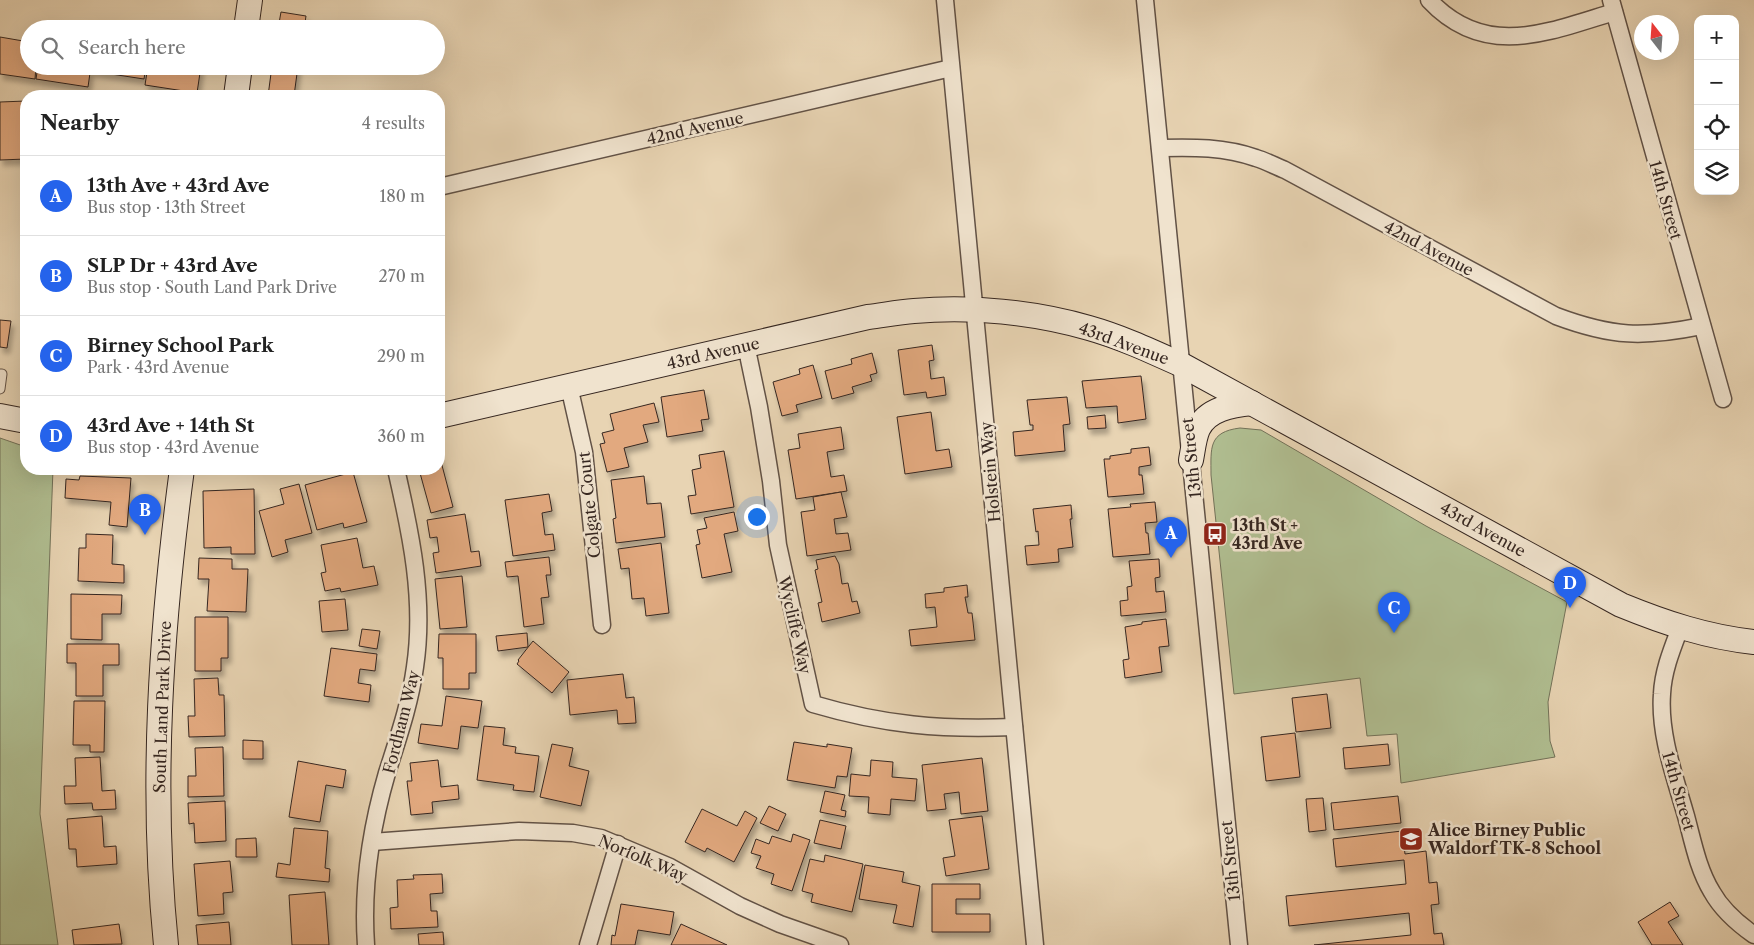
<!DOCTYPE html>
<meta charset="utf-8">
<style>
body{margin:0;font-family:"Libre Caslon Text",serif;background:#f2f2f2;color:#222}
.controls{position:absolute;right:15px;top:15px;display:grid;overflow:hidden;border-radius:10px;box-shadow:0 5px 20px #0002}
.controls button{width:45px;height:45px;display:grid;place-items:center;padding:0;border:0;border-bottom:1px solid #e0e0e0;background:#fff;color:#222;font:25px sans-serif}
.compass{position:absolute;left:1634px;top:15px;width:45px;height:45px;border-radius:50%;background:#fff;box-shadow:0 5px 20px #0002;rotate:343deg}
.you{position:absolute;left:756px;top:516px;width:18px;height:18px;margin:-12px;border:4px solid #fff;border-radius:50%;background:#1a73e8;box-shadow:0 0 0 8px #1a73e833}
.badge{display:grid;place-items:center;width:32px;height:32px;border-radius:50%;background:#2563eb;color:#fff;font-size:16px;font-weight:700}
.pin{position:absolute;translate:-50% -41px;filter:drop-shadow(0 1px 2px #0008)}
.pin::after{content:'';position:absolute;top:26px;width:18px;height:15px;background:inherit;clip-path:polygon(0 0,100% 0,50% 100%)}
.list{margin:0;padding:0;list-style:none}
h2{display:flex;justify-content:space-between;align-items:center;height:65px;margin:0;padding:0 20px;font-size:21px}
h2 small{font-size:16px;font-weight:400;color:#767676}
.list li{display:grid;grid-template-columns:32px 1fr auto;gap:15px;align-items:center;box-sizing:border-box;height:80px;padding:0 20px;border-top:1px solid #e0e0e0}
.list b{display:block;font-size:19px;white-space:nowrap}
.list p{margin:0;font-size:16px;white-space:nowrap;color:#767676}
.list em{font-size:16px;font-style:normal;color:#767676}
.icon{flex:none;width:28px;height:28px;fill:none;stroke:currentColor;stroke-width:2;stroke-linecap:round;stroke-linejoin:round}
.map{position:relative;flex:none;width:1754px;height:945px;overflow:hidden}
.search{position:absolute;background:#fff;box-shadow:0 5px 20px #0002;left:20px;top:20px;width:425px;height:55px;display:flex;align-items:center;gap:12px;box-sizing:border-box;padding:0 18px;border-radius:28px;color:#767676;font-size:19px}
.panel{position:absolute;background:#fff;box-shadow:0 5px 20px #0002;left:20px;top:90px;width:425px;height:385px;border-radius:20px}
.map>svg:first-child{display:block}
</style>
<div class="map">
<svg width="1754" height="945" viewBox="0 0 1754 945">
<defs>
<filter id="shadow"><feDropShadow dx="3" dy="5.5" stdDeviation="2.5" flood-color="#0004"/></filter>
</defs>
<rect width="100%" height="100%" fill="#e8d4b3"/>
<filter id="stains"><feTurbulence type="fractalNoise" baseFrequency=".004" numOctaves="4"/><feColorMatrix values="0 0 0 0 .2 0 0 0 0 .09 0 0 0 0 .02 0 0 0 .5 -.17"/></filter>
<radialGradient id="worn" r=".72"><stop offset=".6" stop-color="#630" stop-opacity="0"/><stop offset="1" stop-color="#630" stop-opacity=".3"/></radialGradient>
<g fill="#b0be91" stroke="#737259">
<path d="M1240 428 1261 430 1426 526 1567 602 1548 702 1550 741 1555 757 1401 783 1397 734 1367 736 1360 678 1234 694 1211 475C1211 448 1208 432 1240 428Z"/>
<path d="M0 438 26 447V469H53L40 814 58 945H0Z"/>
</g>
<g fill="#e2a97f" stroke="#362721" filter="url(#shadow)">
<path d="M281 12 306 16 304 29H278Z"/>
<path d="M0 37 29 42V66H36L35 79 0 74Z"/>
<path d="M38 66H91L88 87 36 79Z"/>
<path d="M92 66H146L144 79 91 71Z"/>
<path d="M148 66H201L197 93 145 85Z"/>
<path d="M272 66H298L294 96H268Z"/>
<path d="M26 101V159L0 160V102Z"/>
<path d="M0 320 11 321 7 348 0 347Z"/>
<path d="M932 345 934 360 929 361 931 379 944 377 946 395 927 398 926 392 904 395 898 350Z"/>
<path d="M872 353 877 373 870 375 872 381 852 387 854 393 832 399 825 371 852 364 851 359Z"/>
<path d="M813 365 822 398 796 405 798 412 782 416 773 382 800 374 799 369Z"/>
<path d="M1141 376 1146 419 1118 423 1117 406 1086 408 1082 381Z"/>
<path d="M704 390 709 419 701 420 703 431 667 437 661 397Z"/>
<path d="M1067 397 1070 424 1063 425 1065 451 1015 456 1013 432 1033 430V425H1030L1027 400Z"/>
<path d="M654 403 659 422 643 425 648 442 624 448 629 467 607 472 600 444 605 443 602 433 614 430 610 414Z"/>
<path d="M931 412 936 451 949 449 952 467 905 474 897 417Z"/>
<path d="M1105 415 1106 428 1088 429 1087 417Z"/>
<path d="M841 427 844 449 827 452 831 477 844 475 847 491 796 499 788 450 800 448 798 434Z"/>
<path d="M1149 447 1151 465 1139 467V475H1142L1144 494 1108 497 1104 459H1110V456L1131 453V449Z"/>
<path d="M724 451 734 507 691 514 688 496 696 495 692 470 701 468 699 455Z"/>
<path d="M439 454 453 507 431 513 420 473 425 472 424 469H439Z"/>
<path d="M353 472 367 522 344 528 343 523 317 530 305 485Z"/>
<path d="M80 476 131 478 127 527 109 525 111 502 65 498 66 479 79 480Z"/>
<path d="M644 476 647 504 661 503 665 537 616 543 613 519 616 518 611 480Z"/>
<path d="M299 484 312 533 285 540 288 552 272 557 259 511 284 504 280 489Z"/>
<path d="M254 489 255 554H231V547L204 548 203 491Z"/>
<path d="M841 492 847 517 834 519 836 534 848 533 851 550 807 556 801 512 815 510 813 497Z"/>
<path d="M549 494 552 511 542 513 545 535 553 534 555 550 513 556 505 500Z"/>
<path d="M1155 502 1157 522 1145 523 1146 533H1148L1150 554 1113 557 1108 509 1131 507 1130 504Z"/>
<path d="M1071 505 1072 519H1070L1073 547 1058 549 1059 562 1027 565 1025 546 1039 545 1038 531 1036 532 1033 509Z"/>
<path d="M734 512 738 531 724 534 732 572 702 578 696 545 700 544 697 530 707 528 704 518Z"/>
<path d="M465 514 471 552 479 551 481 566 436 573 433 553 439 552 437 537 430 538 427 520Z"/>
<path d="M86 534 113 535 112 564 124 565V583L78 581 79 548H86Z"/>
<path d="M357 538 363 568 374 566 378 585 341 592 340 588 325 591 321 573 326 572 321 545Z"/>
<path d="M661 543 669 613 646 616 644 598 632 599 629 568 621 569 618 549Z"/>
<path d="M835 556 839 564 842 584 848 583 852 602 857 601 860 613 822 622 818 603 822 602 815 570 818 569 816 560Z"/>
<path d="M549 557 551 575H546L549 597 541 598 544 624 524 627 518 576 507 577 505 562Z"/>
<path d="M199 558 232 559V569H248L246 612 207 611 209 579H198Z"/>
<path d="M1159 559 1160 577 1155 578 1156 592 1164 591 1166 612 1121 616 1120 601 1128 600 1127 587 1132 586 1129 561Z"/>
<path d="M462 576 467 627 440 629 435 579Z"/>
<path d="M967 585 968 597H965L968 613H972L975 640 911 646 909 630 937 627 935 607 926 608 925 594 944 592V588Z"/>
<path d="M71 594 122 595 121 614H102V640L71 639Z"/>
<path d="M345 599 348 630 322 632 319 601Z"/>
<path d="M195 617H228V658H221V671H195Z"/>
<path d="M1166 619 1169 646 1159 647 1162 672 1125 678 1123 660 1129 659 1125 627 1142 624V622Z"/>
<path d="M362 629 380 631 377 649 359 646Z"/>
<path d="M527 633 528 647 498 651 496 636Z"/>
<path d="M439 634H476V673H469V689H443V658H438Z"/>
<path d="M533 641 569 672 552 693 517 664 519 661 518 660Z"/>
<path d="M67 644H119V665H103V696H76V663H67Z"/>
<path d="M331 648 377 654 375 671 360 669 358 683 371 685 369 702 324 696Z"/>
<path d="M623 674 626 698 634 697 636 723 618 724 617 710 570 715 567 680Z"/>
<path d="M218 678 219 695H224L225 736 189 737 188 716H195L194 679Z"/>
<path d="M1327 694 1331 728 1296 732 1292 698Z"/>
<path d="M446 696 482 701 478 728 461 726 458 749 418 743 421 724 442 726Z"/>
<path d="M74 701H105L104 752H90V745H73Z"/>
<path d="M484 726 505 728 503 745 516 747 515 753 539 756 534 792 513 790 514 785 477 780Z"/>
<path d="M1295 733 1300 777 1266 781 1261 737Z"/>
<path d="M243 740 263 741V759H243Z"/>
<path d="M794 742 827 747V744L852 748 847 777 837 776 835 788 787 780Z"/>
<path d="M552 744 573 748 569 766 589 771 581 806 540 797Z"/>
<path d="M1388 744 1390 765 1345 769 1343 748Z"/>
<path d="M223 747 224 796 188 797V776H196L195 748Z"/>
<path d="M100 757 102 791 115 790 116 809 93 810 92 803 65 804 64 786H76L75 758Z"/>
<path d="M982 758 988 811 961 814 959 792 944 794 946 809 927 811 922 765Z"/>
<path d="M438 760 441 787 458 785 459 799 432 802 433 813 411 815 407 781H412L410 763Z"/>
<path d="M871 760 893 762 892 777 917 779 915 801 891 799 890 815 868 813 869 797 849 796 851 774 870 776Z"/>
<path d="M298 761 346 770 343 788 326 785 320 822 289 817Z"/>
<path d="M825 791 845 795 841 810 846 811 845 817 820 812Z"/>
<path d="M1398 796 1401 823 1334 830 1331 803Z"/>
<path d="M1323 798 1326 830 1309 832 1306 799Z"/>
<path d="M225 801 226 841 195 843 194 823 189 824 188 803Z"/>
<path d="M769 806 786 814 778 831 760 823Z"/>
<path d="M702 809 737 826 745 811 757 818 734 862 707 848 705 852 685 842Z"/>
<path d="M102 816 104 847 116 846 117 864 77 867 76 849H69L67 819Z"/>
<path d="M982 816 989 869 946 876 943 858 955 856 949 820Z"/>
<path d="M820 820 846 826 841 849 814 843Z"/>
<path d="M294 828 328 831 325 868 330 869 329 882 276 877 278 863 290 865Z"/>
<path d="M1402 831 1405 854 1426 851 1429 883 1437 882 1439 904 1431 905 1434 934 1442 933 1444 945H1314L1411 935 1409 913 1289 926 1286 896 1406 884 1404 860 1336 867 1333 839Z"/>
<path d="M793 834 810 840 792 891 771 884 774 874 756 868 761 856 751 853 756 839 769 844 772 836 791 842Z"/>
<path d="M256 838 257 857H236V839Z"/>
<path d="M825 855 863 864 852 912 811 902 813 894 802 891 810 859 824 862Z"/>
<path d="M230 861 233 892 223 893 224 914 198 916 194 864Z"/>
<path d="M865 865 904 872 902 882 920 886 913 927 893 923 897 905 859 899Z"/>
<path d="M442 874 443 893 430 894 431 911H437L438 927 391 929 390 908 398 907 397 880 414 879 413 875Z"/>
<path d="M932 884H980V899H956V914H990V932H932Z"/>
<path d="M325 892 329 945H292L289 895Z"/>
<path d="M1670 902 1679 916 1668 922 1683 945H1652L1638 922Z"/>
<path d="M621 904 674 912 670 935 638 930 635 945H611L612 935 615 936Z"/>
<path d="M229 922 231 945H198L196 925Z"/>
<path d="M119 924 122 944 74 945 72 930Z"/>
<path d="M681 924 727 945H671Z"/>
<path d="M443 932 444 945H419L418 934Z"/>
</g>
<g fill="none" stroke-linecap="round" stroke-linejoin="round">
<defs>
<path id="lane" d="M0 374H2L0 389"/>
<g id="street">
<path d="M945 0 1035 945"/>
<path d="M1145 0 1239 945"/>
<path d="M1429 0C1485 60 1548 32 1614 12"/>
<path d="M1611 0 1723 399"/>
<path d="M1160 148C1193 147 1225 147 1256 158 1266 161 1275 166 1285 170L1556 316C1612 337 1643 338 1702 326"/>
<path d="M439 187 951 68"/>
<path d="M746 345 759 407 771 481 778 545 813 704C884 725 941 730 1014 727"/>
<path d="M569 386 584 452 602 625"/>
<path d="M1680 628C1672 649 1663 671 1662 694 1659 735 1675 777 1686 816 1693 842 1698 869 1712 892 1722 910 1737 923 1754 935"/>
<path d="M372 842 519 831 573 833 601 838 670 867 740 906 780 924 840 945"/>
<path d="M366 945C362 888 371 828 387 773 398 738 410 704 415 667 425 600 411 534 396 469"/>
<path d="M588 945 618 844"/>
</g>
<g id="secondary">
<path d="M246 29 250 0"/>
<path d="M236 96 240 66"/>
<path d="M0 416 26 421"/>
<path d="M439 416 868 317C884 315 899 312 914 311 971 306 1034 312 1089 328 1121 337 1151 351 1182 365L1621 605C1665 623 1707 637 1754 642"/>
<path d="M1191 460C1193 450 1194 438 1198 429 1207 409 1232 405 1252 403"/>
<path d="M166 945C150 786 161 627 182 469"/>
</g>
</defs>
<use href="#lane" stroke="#625246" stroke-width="11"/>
<use href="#street" stroke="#625246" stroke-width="19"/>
<use href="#secondary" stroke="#362721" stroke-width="26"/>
<use href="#lane" stroke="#f0e3ce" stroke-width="9"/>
<use href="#street" stroke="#f0e3ce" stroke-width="16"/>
<use href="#secondary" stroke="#f0e3ce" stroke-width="24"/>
</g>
<defs>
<symbol id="bus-square" viewBox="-11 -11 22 22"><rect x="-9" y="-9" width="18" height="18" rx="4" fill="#8f2418" stroke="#f0e3ce"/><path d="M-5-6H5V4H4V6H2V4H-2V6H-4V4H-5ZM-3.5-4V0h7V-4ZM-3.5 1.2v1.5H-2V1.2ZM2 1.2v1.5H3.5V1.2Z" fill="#fff"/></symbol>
<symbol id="school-square" viewBox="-11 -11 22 22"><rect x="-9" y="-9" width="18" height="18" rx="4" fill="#8f2418" stroke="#f0e3ce"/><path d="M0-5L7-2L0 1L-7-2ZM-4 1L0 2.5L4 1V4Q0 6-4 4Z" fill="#fff"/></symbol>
</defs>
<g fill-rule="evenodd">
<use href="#bus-square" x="1201" y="520" width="28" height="28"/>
<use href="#school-square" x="1397" y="825" width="28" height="28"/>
</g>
<g text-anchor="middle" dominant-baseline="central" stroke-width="5" stroke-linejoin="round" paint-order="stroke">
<g font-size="16" fill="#362721" stroke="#f0e3ce">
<text transform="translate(695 128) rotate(-13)">42nd Avenue</text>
<text transform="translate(1666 200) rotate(74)">14th Street</text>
<text transform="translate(1429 248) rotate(28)">42nd Avenue</text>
<text transform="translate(1124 343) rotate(20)">43rd Avenue</text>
<text transform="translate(713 353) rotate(-13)">43rd Avenue</text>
<text transform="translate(1191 458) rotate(-96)">13th Street</text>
<text transform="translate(990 472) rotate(-95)">Holstein Way</text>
<text transform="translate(589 505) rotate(-96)">Colgate Court</text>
<text transform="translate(1483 529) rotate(29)">43rd Avenue</text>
<text transform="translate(795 625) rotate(77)">Wycliffe Way</text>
<text transform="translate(162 707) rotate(-88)">South Land Park Drive</text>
<text transform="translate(401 722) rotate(-76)">Fordham Way</text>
<text transform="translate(1679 791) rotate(74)">14th Street</text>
<text transform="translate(643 858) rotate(23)">Norfolk Way</text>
<text transform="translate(1230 861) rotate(-96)">13th Street</text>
</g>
<g font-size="16" font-weight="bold" fill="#362721" stroke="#f0e3ce" text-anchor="start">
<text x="1232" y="525">13th St +<tspan x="1232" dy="18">43rd Ave</tspan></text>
<text x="1428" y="830">Alice Birney Public<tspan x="1428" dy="18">Waldorf TK-8 School</tspan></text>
</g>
</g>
<rect width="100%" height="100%" filter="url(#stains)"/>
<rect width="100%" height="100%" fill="url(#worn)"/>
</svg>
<div class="controls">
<button>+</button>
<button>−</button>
<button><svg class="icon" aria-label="locate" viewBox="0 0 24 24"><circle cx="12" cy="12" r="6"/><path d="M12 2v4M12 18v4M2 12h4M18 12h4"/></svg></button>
<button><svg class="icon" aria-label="layers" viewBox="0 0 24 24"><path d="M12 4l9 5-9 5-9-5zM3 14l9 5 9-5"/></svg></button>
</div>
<svg class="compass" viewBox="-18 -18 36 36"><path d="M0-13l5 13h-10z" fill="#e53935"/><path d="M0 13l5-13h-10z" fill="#767676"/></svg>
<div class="you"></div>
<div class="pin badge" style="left:1171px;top:558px">A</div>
<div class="pin badge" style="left:145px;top:535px">B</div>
<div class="pin badge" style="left:1394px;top:633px">C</div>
<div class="pin badge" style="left:1570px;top:608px">D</div>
<div class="search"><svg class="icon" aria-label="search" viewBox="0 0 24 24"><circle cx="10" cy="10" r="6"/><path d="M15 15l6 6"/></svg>Search here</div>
<section class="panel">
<h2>Nearby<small>4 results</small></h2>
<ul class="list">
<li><span class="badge">A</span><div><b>13th Ave + 43rd Ave</b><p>Bus stop · 13th Street</p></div><em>180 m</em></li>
<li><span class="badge">B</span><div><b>SLP Dr + 43rd Ave</b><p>Bus stop · South Land Park Drive</p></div><em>270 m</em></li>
<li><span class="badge">C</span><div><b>Birney School Park</b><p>Park · 43rd Avenue</p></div><em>290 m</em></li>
<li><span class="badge">D</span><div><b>43rd Ave + 14th St</b><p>Bus stop · 43rd Avenue</p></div><em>360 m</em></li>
</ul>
</section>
</div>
